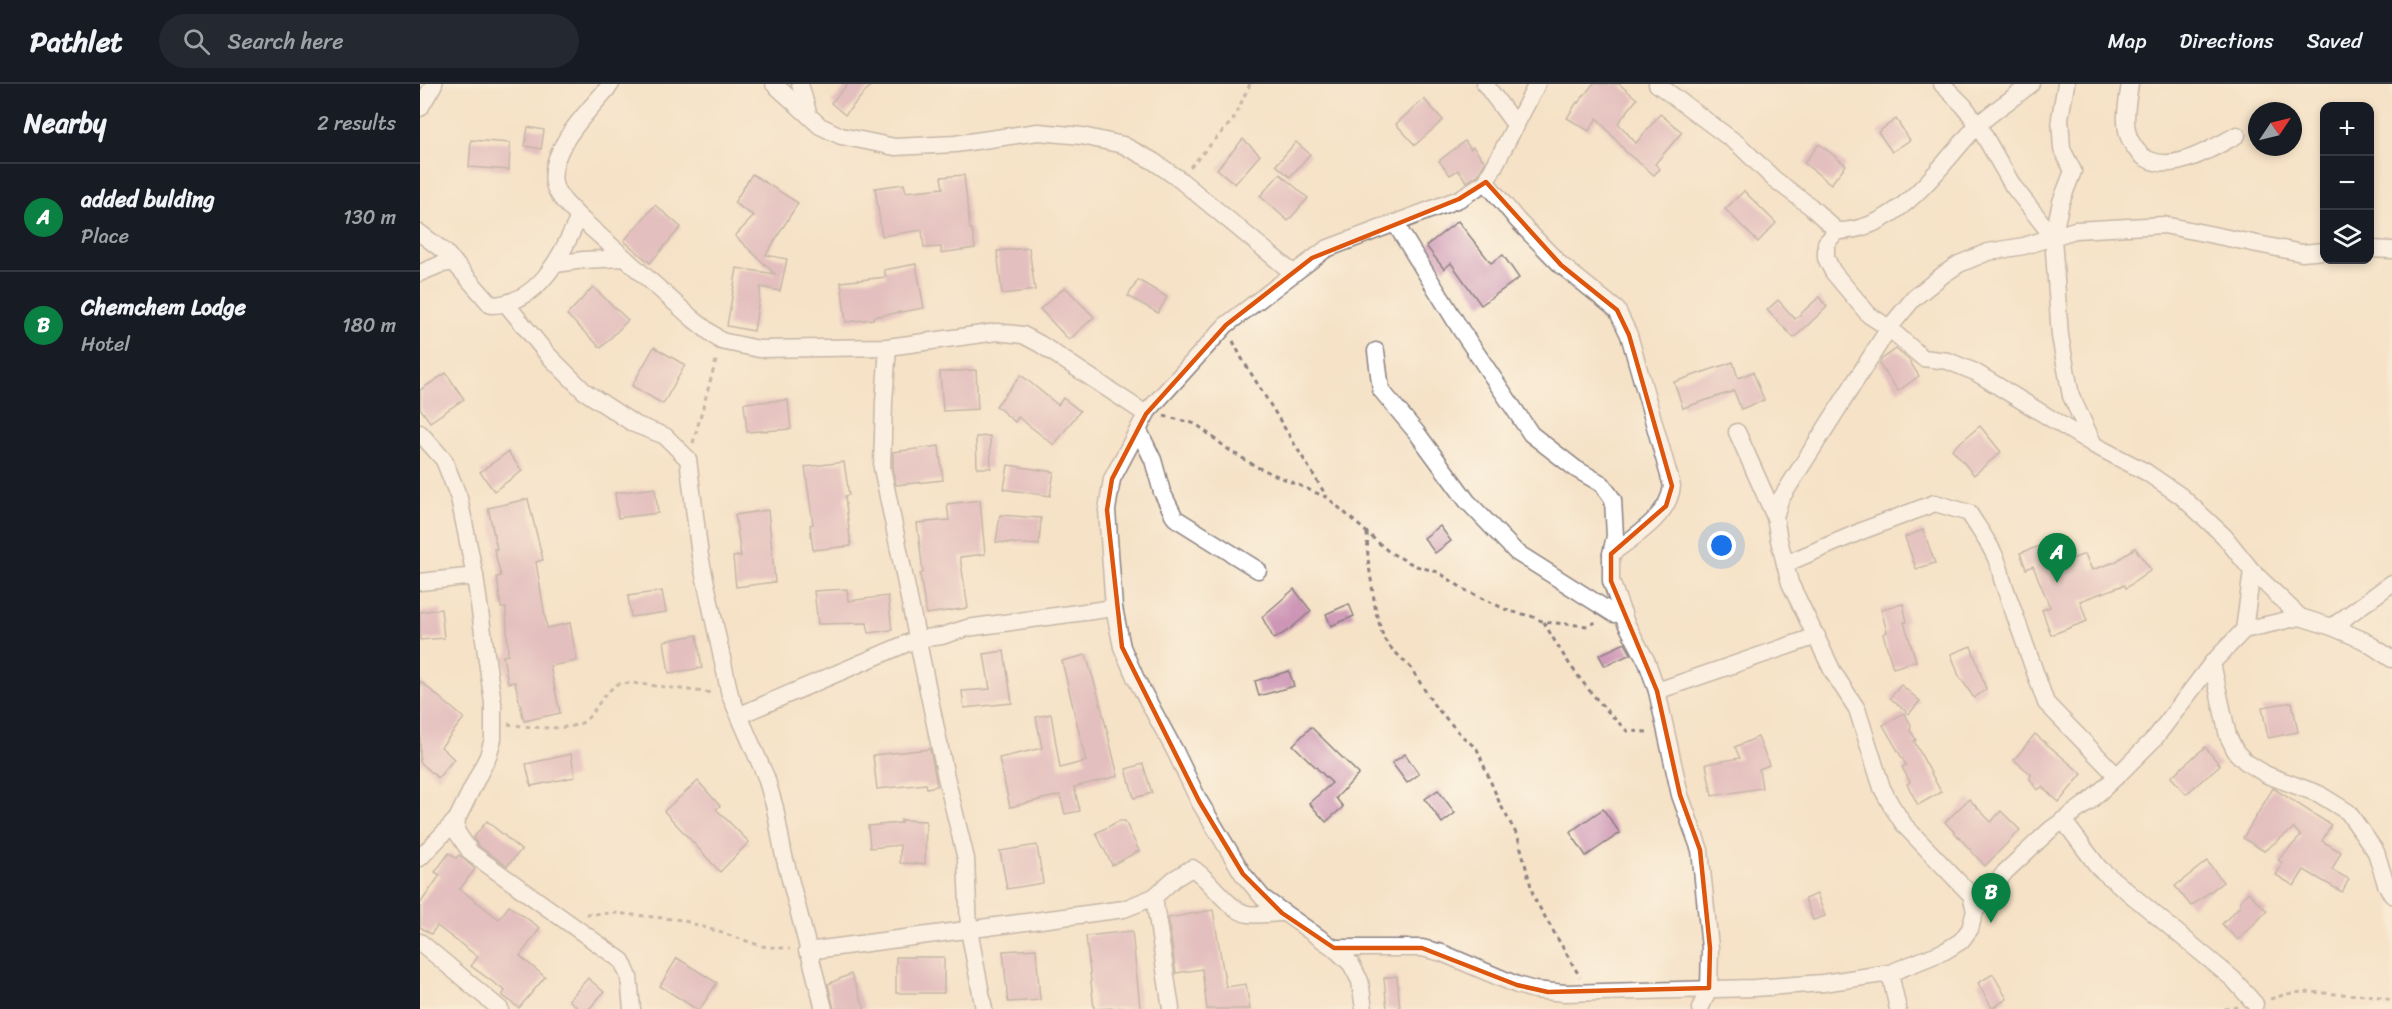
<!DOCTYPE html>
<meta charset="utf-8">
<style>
body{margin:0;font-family:Sriracha,sans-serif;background:#242831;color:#f1f3f6}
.controls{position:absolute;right:18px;top:18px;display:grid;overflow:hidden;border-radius:12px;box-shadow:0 3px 9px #0003}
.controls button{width:54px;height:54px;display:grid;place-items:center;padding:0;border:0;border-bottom:2px solid #363941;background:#171b24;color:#f1f3f6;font:30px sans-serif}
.compass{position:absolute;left:1828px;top:18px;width:54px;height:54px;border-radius:50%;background:#171b24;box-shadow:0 3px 9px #0003;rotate:55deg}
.you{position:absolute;left:1302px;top:462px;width:21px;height:21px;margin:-15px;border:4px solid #fff;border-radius:50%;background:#1a73e8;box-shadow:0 0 0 9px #1a73e833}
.badge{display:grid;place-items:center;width:39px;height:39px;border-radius:50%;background:#0b8043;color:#fff;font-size:20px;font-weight:700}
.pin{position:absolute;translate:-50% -50px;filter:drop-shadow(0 2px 3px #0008)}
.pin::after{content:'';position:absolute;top:32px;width:21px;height:18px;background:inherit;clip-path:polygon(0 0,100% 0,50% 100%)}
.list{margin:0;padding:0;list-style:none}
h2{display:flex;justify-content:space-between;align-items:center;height:78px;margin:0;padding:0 24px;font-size:26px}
h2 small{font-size:20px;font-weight:400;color:#9ea1a6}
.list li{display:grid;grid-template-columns:39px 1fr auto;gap:18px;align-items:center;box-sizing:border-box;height:108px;padding:0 24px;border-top:2px solid #363941}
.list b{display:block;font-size:22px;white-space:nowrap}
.list p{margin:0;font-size:20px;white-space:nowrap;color:#9ea1a6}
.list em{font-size:20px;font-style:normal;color:#9ea1a6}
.icon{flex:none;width:33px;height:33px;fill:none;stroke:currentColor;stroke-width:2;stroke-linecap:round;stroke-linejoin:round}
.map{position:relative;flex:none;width:1972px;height:925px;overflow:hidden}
header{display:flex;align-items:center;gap:36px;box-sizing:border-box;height:84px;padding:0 30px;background:#171b24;border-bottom:2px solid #363941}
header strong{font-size:28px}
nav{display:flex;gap:33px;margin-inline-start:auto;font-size:21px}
.search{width:420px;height:54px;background:#242831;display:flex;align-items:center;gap:15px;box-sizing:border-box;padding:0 21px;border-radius:33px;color:#9ea1a6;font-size:22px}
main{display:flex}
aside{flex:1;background:#171b24}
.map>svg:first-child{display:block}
</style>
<header>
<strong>Pathlet</strong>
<div class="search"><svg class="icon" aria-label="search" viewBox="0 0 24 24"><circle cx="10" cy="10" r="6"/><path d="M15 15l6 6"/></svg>Search here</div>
<nav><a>Map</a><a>Directions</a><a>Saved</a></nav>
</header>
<main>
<aside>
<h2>Nearby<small>2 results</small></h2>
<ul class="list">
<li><span class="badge">A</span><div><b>added bulding</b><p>Place</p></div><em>130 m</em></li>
<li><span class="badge">B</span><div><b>Chemchem Lodge</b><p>Hotel</p></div><em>180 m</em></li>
</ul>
</aside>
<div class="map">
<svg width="1972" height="925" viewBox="0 0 1972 925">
<rect width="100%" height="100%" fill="#fcf5e5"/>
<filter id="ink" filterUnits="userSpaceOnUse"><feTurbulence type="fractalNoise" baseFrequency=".0167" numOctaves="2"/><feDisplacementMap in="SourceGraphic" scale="12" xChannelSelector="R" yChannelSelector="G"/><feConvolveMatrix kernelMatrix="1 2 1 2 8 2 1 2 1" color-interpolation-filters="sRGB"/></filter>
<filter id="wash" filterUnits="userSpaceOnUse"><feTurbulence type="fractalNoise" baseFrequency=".008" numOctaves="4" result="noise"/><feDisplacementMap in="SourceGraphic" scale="24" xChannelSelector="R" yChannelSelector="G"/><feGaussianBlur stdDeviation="1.35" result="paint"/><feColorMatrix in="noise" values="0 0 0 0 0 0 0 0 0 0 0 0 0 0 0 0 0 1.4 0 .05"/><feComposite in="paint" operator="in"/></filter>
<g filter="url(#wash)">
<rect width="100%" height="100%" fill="#f5e2c7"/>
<g id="blocks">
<g fill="#cd95b6">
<path d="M428 0H452L425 31 411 19Z"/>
<path d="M1173 0H1199L1217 15 1198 39 1216 59 1240 30 1262 48 1235 80 1240 85 1234 91 1207 69 1177 34 1169 47 1147 34 1157 18 1158 19Z"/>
<path d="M1004 15 1023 36 995 61 976 40Z"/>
<path d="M1476 35 1490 56 1472 68 1458 48Z"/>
<path d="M108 43 124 46 121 65 105 62Z"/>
<path d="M823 55 840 71 815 100 797 85Z"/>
<path d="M51 56 90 59 89 86 49 83Z"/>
<path d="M1045 57 1051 65 1053 63 1065 78 1058 91 1047 98 1038 86 1030 91 1019 77Z"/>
<path d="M876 58 890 70 870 93 856 81Z"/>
<path d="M1399 60 1426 81 1411 100 1384 79Z"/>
<path d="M332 90 378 119 346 171 367 175 360 207 341 203 334 247 307 242 317 184 355 190 315 152 334 132 314 119Z"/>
<path d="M860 90 888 114 868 137 840 112Z"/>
<path d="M544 91 550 145H552L555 164 521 169V163L504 164 502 146 462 152 455 104 484 100 486 108 523 104 521 93Z"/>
<path d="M1324 107 1356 139 1338 158 1305 125Z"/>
<path d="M235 121 261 143 230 179 204 157Z"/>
<path d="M1038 137 1071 179 1083 171 1099 194 1061 221 1031 179 1024 185 1006 162Z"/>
<path d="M609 164 615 206 582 210 577 167Z"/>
<path d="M496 180 504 224 453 233V235L426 238 421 198 466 193 464 186Z"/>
<path d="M718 196 747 213 738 229 708 212Z"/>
<path d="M173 203 208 236 181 264 147 231Z"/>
<path d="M645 203 674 233 649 256 620 225Z"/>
<path d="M1399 213 1407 223 1374 254 1347 226 1358 216 1375 235Z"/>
<path d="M234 263 265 281 243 320 212 302Z"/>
<path d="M1476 265 1489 276 1499 292 1478 307 1459 280 1462 275Z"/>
<path d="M1313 278 1318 294 1333 288 1344 316 1321 325 1314 307 1263 324 1254 298Z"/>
<path d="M556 286 558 325 523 327 520 288Z"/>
<path d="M26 289 44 315 10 338 0 324V306Z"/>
<path d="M601 291 638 321 643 314 660 327 634 361 598 333 595 338 576 322Z"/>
<path d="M368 316 371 345 327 348 324 319Z"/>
<path d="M1560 342 1581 368 1554 391 1532 365Z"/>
<path d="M570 352 571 384H557L556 353Z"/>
<path d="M519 362 523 396 476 401 473 383V368Z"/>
<path d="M88 368 102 387 74 407 60 388Z"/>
<path d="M424 378 429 411 425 412 431 462 393 466 390 441 393 440 385 383Z"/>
<path d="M588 381 634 388 630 412 584 405Z"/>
<path d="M235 404 238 429 198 434 195 409Z"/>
<path d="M108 415 123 476 116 478 127 544 150 539 157 577 130 582 140 629 104 637 95 598 88 599 83 572 88 571 86 524H81L77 493 81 492 74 465H77L68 424Z"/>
<path d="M560 416 565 470 540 473 548 524 506 530 500 490 503 489 497 439 529 436 527 420Z"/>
<path d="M348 426 355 498 316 503 313 473 321 472 315 431Z"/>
<path d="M580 431 621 434 619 461 576 458Z"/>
<path d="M1020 442 1031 457 1015 469 1004 454Z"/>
<path d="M1503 446 1515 479 1496 485 1485 453Z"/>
<path d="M1637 456 1644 478 1665 470 1672 486 1695 478 1715 464 1731 486 1706 504 1704 501 1660 517 1667 537 1631 551 1622 526 1630 523 1613 482 1606 485 1600 469Z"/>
<path d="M427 505 428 517 468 512 472 546 449 549 447 539 398 540 394 507Z"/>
<path d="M874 505 891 527 869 546 854 555 842 533Z"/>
<path d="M242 507 246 528 211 533 208 512Z"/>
<path d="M929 520 934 532 911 542 906 530Z"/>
<path d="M1483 520 1487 538H1484L1496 577 1473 584 1463 550 1467 548 1461 525Z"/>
<path d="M21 525 24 554 0 556V528Z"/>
<path d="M277 551 282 584 249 589 244 557Z"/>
<path d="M1205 559 1211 570 1185 582 1179 571Z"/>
<path d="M1551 562 1566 605 1554 614 1539 592 1531 570Z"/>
<path d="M584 567 592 619 544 624 542 607 570 605 564 570Z"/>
<path d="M666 571 679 614 698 692 654 703 660 727 645 730 640 711 590 723 579 674 622 664 616 633 631 630 640 684 666 677 642 577Z"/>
<path d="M869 587 874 602 839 612 835 597Z"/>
<path d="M0 597 44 634 21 663 34 675 18 694 0 678Z"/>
<path d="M1481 601 1500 617 1489 630 1470 614Z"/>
<path d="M1872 618 1878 648 1848 654 1842 623Z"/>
<path d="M1484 629 1491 641 1490 646 1496 656 1494 657 1521 708 1498 721 1487 700 1490 698 1482 683 1486 681 1463 641Z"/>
<path d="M891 643 939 690 916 714 923 723 906 738 889 719 912 699 873 661Z"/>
<path d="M1615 650 1662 690 1639 718 1622 703 1617 706 1610 695 1611 690 1594 676Z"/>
<path d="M1338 653 1349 681 1339 685 1342 704 1292 712 1286 680 1320 674 1315 663Z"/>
<path d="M1785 663 1800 681 1766 710 1751 693Z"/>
<path d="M510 665 517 702 507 704 506 700 457 705 453 671Z"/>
<path d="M151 670 155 693 111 702 106 680Z"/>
<path d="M985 670 999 690 987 699 972 679Z"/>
<path d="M723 680 732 709 714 714 706 685Z"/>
<path d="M278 697 300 722 296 725 329 758 300 788 244 727Z"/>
<path d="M1853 704 1911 741 1902 757 1921 768 1912 786 1929 795 1922 808 1884 786 1874 802 1856 791 1863 779 1858 776 1881 752 1874 744 1844 767 1823 754Z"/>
<path d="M1018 706 1035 729 1022 739 1005 715Z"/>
<path d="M1549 715 1571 738 1581 727 1600 746 1565 782 1525 738Z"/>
<path d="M1183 725 1200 749 1166 772 1150 748Z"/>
<path d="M481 736 506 737 505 780 480 779V761L450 764 448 742 481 739Z"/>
<path d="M67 737 101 766 87 782 59 762 53 754Z"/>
<path d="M699 737H705L719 767 692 781 676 749Z"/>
<path d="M617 761 623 799 587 805 580 767Z"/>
<path d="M29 769 36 774 39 771 55 785 40 805 79 835 89 822 120 844 100 872 125 893 99 924 82 911 85 907 51 882 58 873 17 842 11 850 0 843V820L20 791 15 788Z"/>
<path d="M1787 777 1803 798 1771 822 1755 802Z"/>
<path d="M1828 808 1847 827 1818 856 1802 840 1820 822V817Z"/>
<path d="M1397 810 1405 832 1393 836 1385 815Z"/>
<path d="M793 826 806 903 826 900 830 925H787L782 885 756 889 748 834Z"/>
<path d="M712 847 720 923 674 925 666 852Z"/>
<path d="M616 865 620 916 588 918 583 867Z"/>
<rect x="476" y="873" width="48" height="36"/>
<path d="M257 874 297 899 280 925H276L240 902Z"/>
<path d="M431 890 445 925H414L408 900Z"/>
<path d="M1573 890 1587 915 1572 924 1558 899Z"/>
<path d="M977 892 980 925H967L964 894Z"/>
<path d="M168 894 184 908 169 925H159L149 916Z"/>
</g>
</g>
</g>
<g filter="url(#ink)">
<use href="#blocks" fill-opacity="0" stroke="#8c8281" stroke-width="1.5"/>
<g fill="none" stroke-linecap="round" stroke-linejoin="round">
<defs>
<g id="minor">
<path d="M191 0C171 25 128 64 134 99 136 112 151 124 159 133L273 235 301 257 339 265 468 263 577 248 603 251 620 260 726 330"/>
<path d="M354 0 387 30"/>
<path d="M380 0 389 32 400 42 421 52 475 63 535 60 618 48 662 52 703 61 733 77 759 95 873 189"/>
<path d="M1065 0 1096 42"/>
<path d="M1237 0 1319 61 1354 95 1390 122 1417 147C1479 147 1518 83 1556 43 1572 27 1594 14 1611 0"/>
<path d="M1522 0 1544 22 1558 41 1593 102 1633 153"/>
<path d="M1646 0 1640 34 1642 65 1653 87 1641 118 1633 153 1640 252 1651 312 1674 361"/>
<path d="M1710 0C1708 14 1704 32 1707 46 1708 54 1714 64 1720 70 1746 94 1791 65 1817 51"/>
<path d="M0 24 14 0"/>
<path d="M1066 98 1098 137 1141 181 1197 226 1209 251 1252 402C1249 433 1213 453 1191 470"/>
<path d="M975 139 1041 246 1111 350 1156 385 1182 400 1193 416 1195 452 1191 470V497L1206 539 1227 578 1237 607 1260 711 1280 766 1290 864 1289 904 1280 925"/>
<path d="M1417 147 1406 159V174L1413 188 1449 231 1469 244 1503 274 1528 277 1555 288 1674 361 1726 388 1761 412 1804 452 1832 487 1880 533"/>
<path d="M0 149 25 168 71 221C120 220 141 171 159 133"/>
<path d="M1950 165 1972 166"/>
<path d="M136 180 163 176 205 174"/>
<path d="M0 189 19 181 34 178"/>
<path d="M87 221 128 271 164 307 214 340 245 352 268 375 280 472 310 611 346 693 355 724 363 768 404 925"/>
<path d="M468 263 464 318 462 384 526 693 546 775 549 846 564 925"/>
<path d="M956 267 961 306 997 349 1047 417 1096 468 1194 530 1203 529"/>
<path d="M719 347 733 376 742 408 755 434 838 486"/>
<path d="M1317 348 1355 433"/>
<path d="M0 349 24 376 39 414 55 492 73 619V655L68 672 37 735 36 747 51 769 202 877 209 893 212 925"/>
<path d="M1365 480 1444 446 1515 419 1549 429C1561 449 1579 471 1582 495L1626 619 1697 692"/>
<path d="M0 498 55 492"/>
<path d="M1912 543 1972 499"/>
<path d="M1824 546 1832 487"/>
<path d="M1792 579 1808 652 1816 668 1826 678 1847 691 1899 710 1928 728 1956 768 1966 800 1972 811"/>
<path d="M1237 607 1397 552"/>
<path d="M320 631 497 555 522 552 547 544 694 524"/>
<path d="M1643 736 1679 784 1813 895 1835 920"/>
<path d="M0 774 37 735"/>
<path d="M734 813 754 795 772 784C791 795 807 826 828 830 838 832 852 829 862 829"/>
<path d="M1555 827 1585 788 1630 746 1670 717 1697 692 1735 654 1792 579 1824 546 1880 533 1912 543 1943 556 1972 575"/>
<path d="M0 858 80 925"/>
<path d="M914 864H1002L1022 869 1097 901 1114 906 1145 909 1334 904 1403 899 1470 889 1525 867 1541 857 1550 845 1555 827 1551 811 1485 742 1471 721 1462 704 1437 625 1413 588 1370 499 1359 456 1355 433 1360 416 1469 244 1494 214 1524 190 1539 180 1568 168 1604 162 1655 146 1744 141 1882 169 1904 167"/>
<path d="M387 867 704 825 734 813 751 925"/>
<path d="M1470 889 1478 925"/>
<path d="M944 925 940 897 931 880 914 864 843 814 823 790 779 717 755 667 716 595 702 563 694 524 687 426 692 395 728 327 806 241 906 165 1039 115 1066 98 1117 0"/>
</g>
</defs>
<use href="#minor" stroke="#8c8281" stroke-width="19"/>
<g stroke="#8c8281" stroke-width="3" stroke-dasharray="4.5 4.5" stroke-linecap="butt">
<path d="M770 83 813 36 830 0"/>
<path d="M813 257 821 273 907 413"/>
<path d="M744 332 776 340 809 366 837 383 908 414 969 468 996 482 1018 488 1045 506 1089 527 1111 532 1124 538 1168 542 1176 538"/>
<path d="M273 359 297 273"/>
<path d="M947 449 948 475 956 529 964 555 971 564 991 584 1014 621 1042 652 1057 665 1080 720 1098 753 1114 814 1160 893"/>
<path d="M1124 538C1147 581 1172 613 1207 647L1229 648"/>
<path d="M88 640C106 643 154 649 167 635 178 623 183 609 198 600L212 599 293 609"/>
<path d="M166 830 195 829 262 836 342 862 370 865"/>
<path d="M1850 915C1858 913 1865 910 1873 909 1888 907 1901 909 1916 910 1935 911 1954 909 1972 917"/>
<path d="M1804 925 1818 923"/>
</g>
<use href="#minor" stroke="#fff" stroke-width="16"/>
</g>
</g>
<path d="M0 0H1972V925H0ZM1066 98 1141 181 1197 226 1209 251 1252 402 1246 422 1191 470V497L1237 607 1260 711 1280 766 1290 864 1289 904 1128 908 1097 901 1002 864H914L862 829 823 790 779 717 702 563 687 426 692 395 726 330 806 241 892 174 1039 115Z" fill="#f5e2c7" fill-opacity=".55" fill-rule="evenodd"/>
<path fill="none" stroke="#de560e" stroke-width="4.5" stroke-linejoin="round" d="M1066 98 1141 181 1197 226 1209 251 1252 402 1246 422 1191 470V497L1237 607 1260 711 1280 766 1290 864 1289 904 1128 908 1097 901 1002 864H914L862 829 823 790 779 717 702 563 687 426 692 395 726 330 806 241 892 174 1039 115Z"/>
</svg>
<div class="controls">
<button>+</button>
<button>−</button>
<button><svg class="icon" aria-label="layers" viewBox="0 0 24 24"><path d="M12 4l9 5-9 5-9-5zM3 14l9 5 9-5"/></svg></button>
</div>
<svg class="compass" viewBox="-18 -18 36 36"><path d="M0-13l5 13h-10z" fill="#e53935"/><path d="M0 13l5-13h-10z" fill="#9ea1a6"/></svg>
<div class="you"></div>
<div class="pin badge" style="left:1637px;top:499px">A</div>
<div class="pin badge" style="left:1571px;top:839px">B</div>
</div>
</main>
